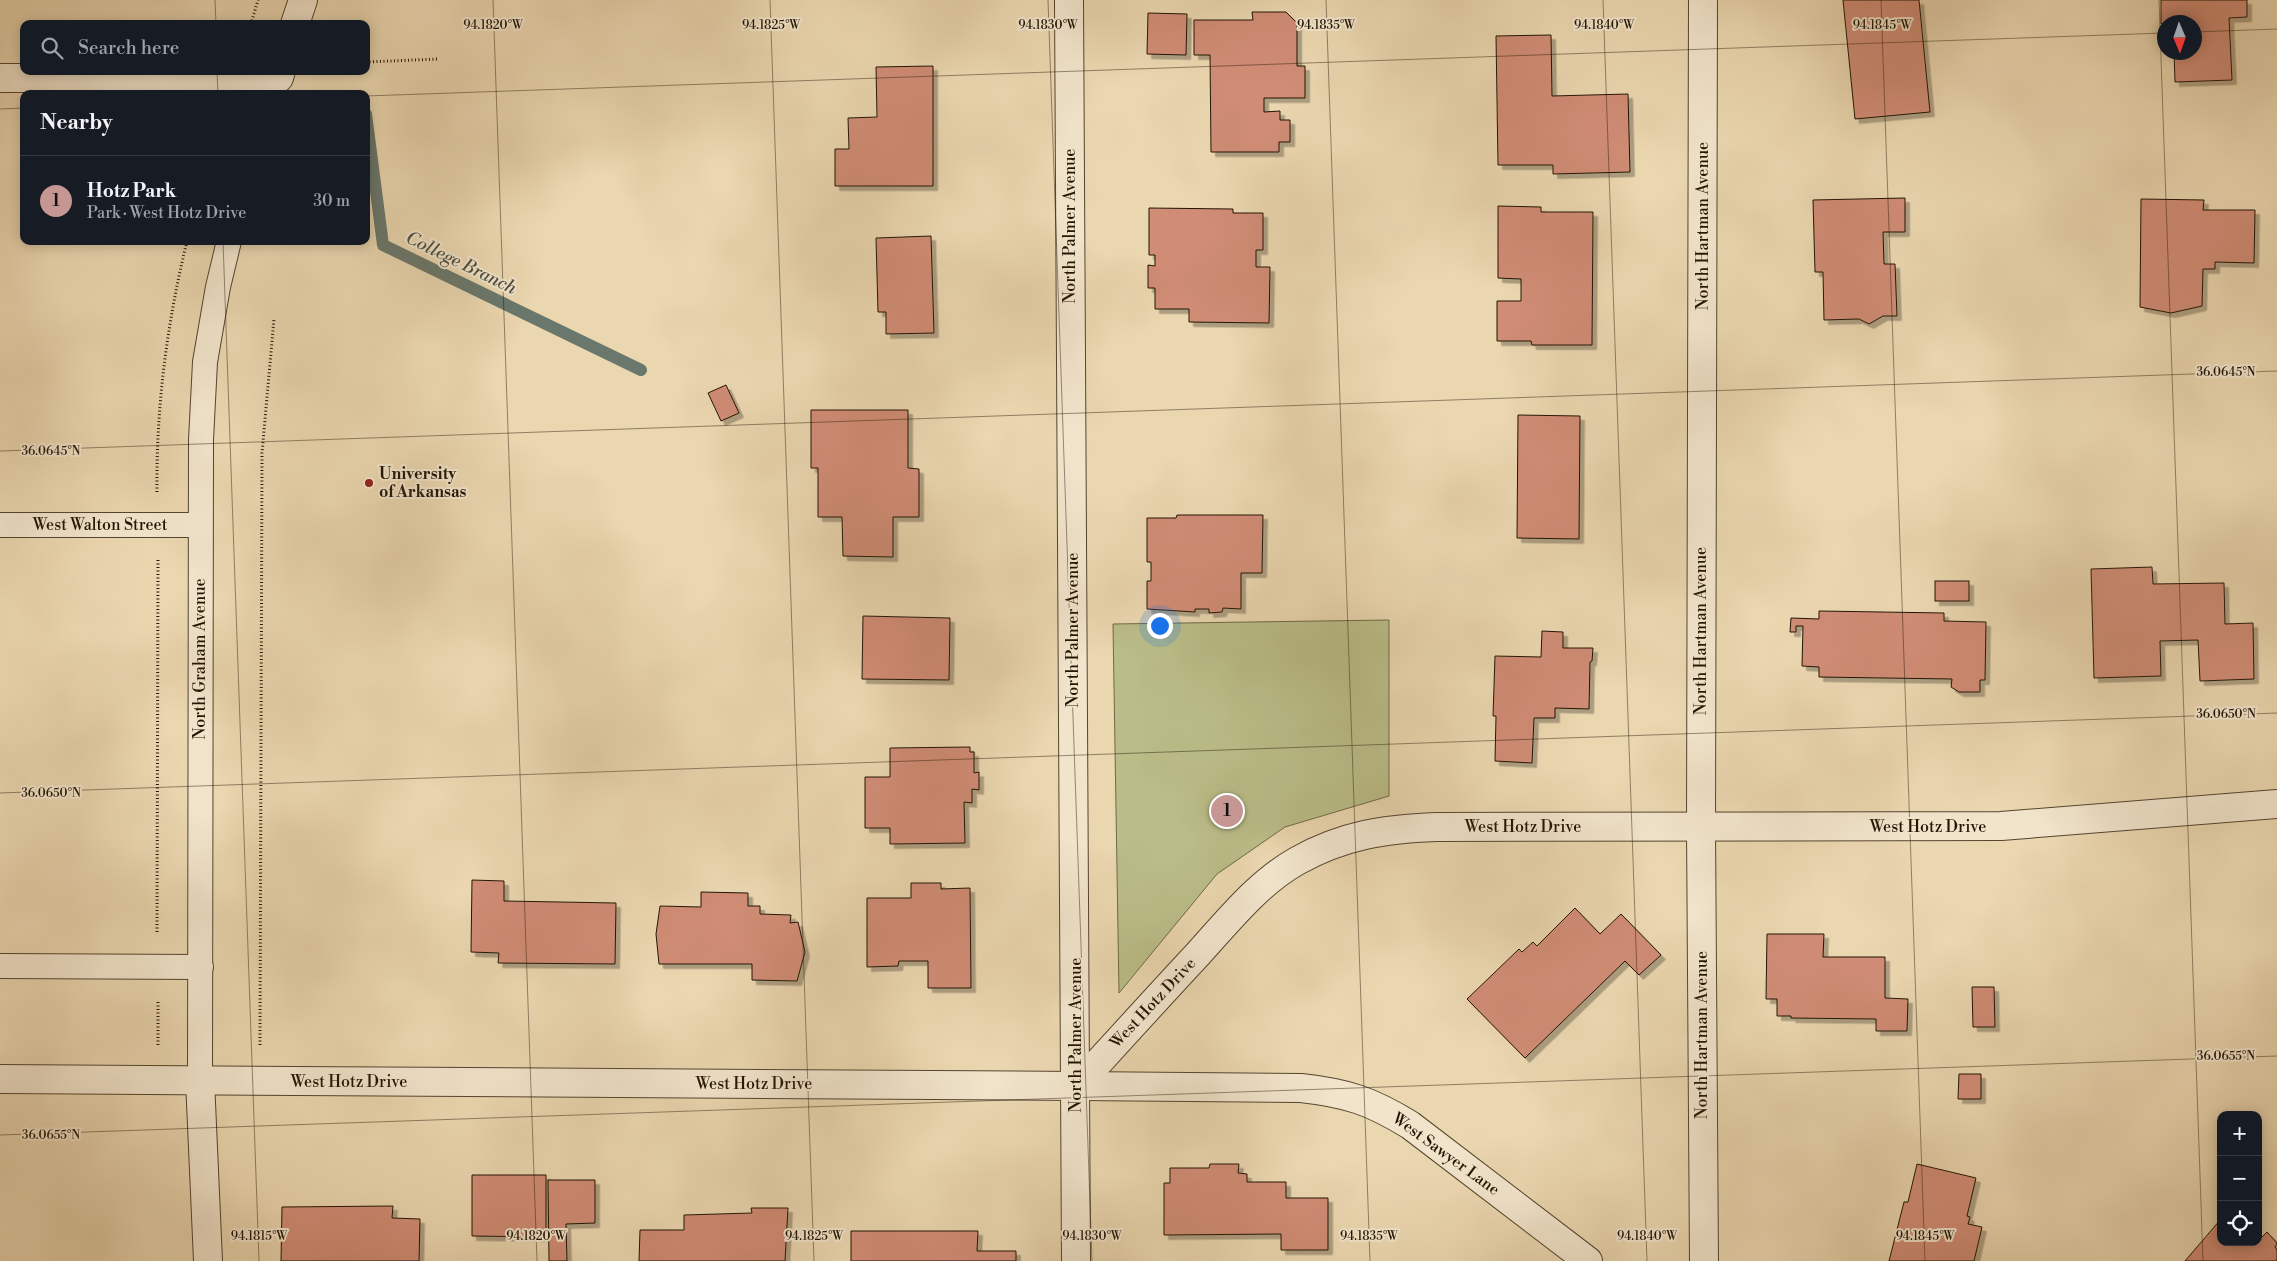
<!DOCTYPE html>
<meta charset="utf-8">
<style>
body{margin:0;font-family:"Libre Bodoni",serif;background:#242831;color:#f1f3f6}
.controls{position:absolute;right:15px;bottom:15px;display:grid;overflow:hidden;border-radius:10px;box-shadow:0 2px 12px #0003}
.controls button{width:45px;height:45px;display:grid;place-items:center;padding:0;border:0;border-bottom:1px solid #363941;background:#171b24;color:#f1f3f6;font:25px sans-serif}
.compass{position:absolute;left:2157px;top:15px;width:45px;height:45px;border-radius:50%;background:#171b24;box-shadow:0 2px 12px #0003;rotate:178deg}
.you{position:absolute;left:1159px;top:625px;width:18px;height:18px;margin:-12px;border:4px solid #fff;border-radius:50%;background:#1a73e8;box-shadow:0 0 0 8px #1a73e833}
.badge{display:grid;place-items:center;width:32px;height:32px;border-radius:50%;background:#c59692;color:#111;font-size:16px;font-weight:700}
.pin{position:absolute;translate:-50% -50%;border:2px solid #fff;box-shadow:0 1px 5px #0006}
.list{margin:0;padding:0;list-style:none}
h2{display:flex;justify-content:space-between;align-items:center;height:65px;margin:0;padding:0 20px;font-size:21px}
h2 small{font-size:16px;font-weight:400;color:#9ea1a6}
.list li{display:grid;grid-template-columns:32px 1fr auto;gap:15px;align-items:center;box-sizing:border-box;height:90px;padding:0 20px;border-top:1px solid #363941}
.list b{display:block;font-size:19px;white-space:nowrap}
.list p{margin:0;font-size:16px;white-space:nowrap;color:#9ea1a6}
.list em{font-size:16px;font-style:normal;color:#9ea1a6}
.icon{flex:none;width:28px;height:28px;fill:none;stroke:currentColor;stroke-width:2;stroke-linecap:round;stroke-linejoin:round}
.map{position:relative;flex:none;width:2277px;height:1261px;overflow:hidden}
.search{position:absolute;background:#171b24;box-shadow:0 2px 12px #0003;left:20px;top:20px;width:350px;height:55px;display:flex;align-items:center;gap:12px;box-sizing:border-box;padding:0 18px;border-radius:10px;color:#9ea1a6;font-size:19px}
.panel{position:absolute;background:#171b24;box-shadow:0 2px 12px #0003;left:20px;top:90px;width:350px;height:155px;border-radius:10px}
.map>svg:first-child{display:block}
</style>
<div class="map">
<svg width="2277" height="1261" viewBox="0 0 2277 1261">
<defs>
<filter id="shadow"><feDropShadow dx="4.5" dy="4.5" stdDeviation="0" flood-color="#0004"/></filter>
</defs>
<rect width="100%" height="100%" fill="#ead6af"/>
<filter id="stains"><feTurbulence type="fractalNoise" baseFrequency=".004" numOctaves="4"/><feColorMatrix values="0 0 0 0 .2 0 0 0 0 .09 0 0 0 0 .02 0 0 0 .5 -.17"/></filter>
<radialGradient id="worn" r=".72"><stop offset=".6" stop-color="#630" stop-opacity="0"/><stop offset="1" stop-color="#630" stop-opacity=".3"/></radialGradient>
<path fill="#babd88" stroke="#6e6946" d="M1389 620V796L1285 827 1217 874 1119 993 1113 624Z"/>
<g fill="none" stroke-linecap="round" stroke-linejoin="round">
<path stroke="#69776c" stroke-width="12" d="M366 114 383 245 641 370"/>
</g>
<g fill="#d08c74" stroke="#221504" filter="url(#shadow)">
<path d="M1843 0H1919L1930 112 1855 119Z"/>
<path d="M2161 0H2247V17L2229 18 2232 80 2175 82 2174 52H2194V22L2161 24Z"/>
<path d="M1252 12H1286L1297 23V66H1305V98H1264V112L1280 111V120H1290V142H1279V152H1211L1210 55H1194V20H1253Z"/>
<path d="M1148 13 1187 14 1186 55 1147 54Z"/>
<path d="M1551 35 1552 96 1628 94 1630 172 1553 174V165H1498L1496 36Z"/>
<path d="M933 66V186H835V149H849L848 118 877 117 876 67Z"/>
<path d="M1905 198V232H1883L1884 264H1895L1897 316H1883L1869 324 1859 319 1824 320 1823 272H1815L1813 200Z"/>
<path d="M2141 199 2204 200 2203 210H2255L2254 263 2215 262V269H2203L2202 306 2171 313 2140 307Z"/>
<path d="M1498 206 1541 207V212H1593L1592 345H1532L1531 341H1497V301H1521V279L1498 278Z"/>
<path d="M1149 208 1233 209V213H1263V250H1256V267H1270L1269 323 1189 322V309H1155V288H1148V265L1155 266V255H1149Z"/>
<path d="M931 236 934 333 886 334V312H878L876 238Z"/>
<path d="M726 385 739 413 721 421 708 393Z"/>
<path d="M811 410H908V468L919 469V517H893V557L843 556 842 517H818V468H811Z"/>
<path d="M1518 415 1580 416 1579 539 1517 538Z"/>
<path d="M1177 515H1263L1262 573H1241V609L1223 608 1222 612 1209 613V609H1195V612L1147 609V581H1151V562H1147V518H1176Z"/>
<path d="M2152 567 2153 584 2224 583 2225 624 2253 623 2254 679 2200 681 2198 640 2160 641 2161 676 2094 678 2091 569Z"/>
<rect x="1935" y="581" width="34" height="20"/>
<path d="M1819 611 1944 613V621L1986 622 1985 680H1980V692H1959L1951 687 1952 679 1819 677V667L1802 666 1803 626H1796V632H1790L1791 618 1819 619Z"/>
<path d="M863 616 950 618 949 680 862 679Z"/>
<path d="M1542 631 1563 632V648H1593L1592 661 1590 662 1589 709 1555 708V718H1534L1532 763 1495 761 1496 716H1493L1495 656 1541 657Z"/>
<path d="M970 747V752H974V773L979 772V790L972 789V803L964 802 965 843 890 844V828H865V777H890V748Z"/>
<path d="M472 880 504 881V901L616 903 615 964 498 963 499 953 471 952Z"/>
<path d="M911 883H941V889L970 888 971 988H928V961H899L898 966 867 967V898H911Z"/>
<path d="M701 892 748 893V906H760V914L791 915 790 923 798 922 805 952 797 981 752 980V964H659L656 934 660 906 701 907Z"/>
<path d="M1575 908 1600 934 1621 914 1661 955 1639 975 1625 961 1525 1058 1467 999 1519 949 1522 952 1533 942 1537 946Z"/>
<path d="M1767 934H1824L1823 957H1885V998L1908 999 1907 1031H1876V1019L1791 1018V1016H1777V999H1766Z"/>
<path d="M1972 987H1994L1995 1027H1973Z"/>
<path d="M1959 1074H1981V1099H1958Z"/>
<path d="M1210 1164H1239L1238 1173 1247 1174V1182H1286V1198H1328V1250H1281V1234L1164 1235V1183H1170V1168H1209Z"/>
<path d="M1917 1164 1976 1178 1967 1216 1970 1217 1968 1224 1982 1227 1974 1261H1889L1904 1202H1908Z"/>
<path d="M472 1175H546V1237L472 1236Z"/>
<path d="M548 1180H595V1223L566 1224 567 1261H549Z"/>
<path d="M393 1206 392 1218 420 1219 419 1261H281L282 1207Z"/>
<path d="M751 1208H788L785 1261H639L640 1230H684V1215L752 1213Z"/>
<path d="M2221 1219V1242L2255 1244 2267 1232 2277 1243 2275 1247 2277 1250V1261H2185Z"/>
<path d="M851 1231H978L977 1251H1016V1261H851Z"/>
</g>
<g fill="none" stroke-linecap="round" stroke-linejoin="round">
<defs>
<g id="lane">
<path d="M0 525H199"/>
<path d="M0 966 201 967"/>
<path d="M200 1080 201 440 205 362 218 287 229 241"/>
</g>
<g id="street">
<path d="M1069 0 1076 1261"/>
<path d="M1703 0 1701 828 1704 1261"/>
<path d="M295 24 303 0"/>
<path d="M0 78H279L281 71"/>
<path d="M0 1079 1077 1086C1117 1042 1157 998 1198 954 1228 921 1258 883 1297 861 1343 835 1385 829 1436 827L2001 826 2277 804"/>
<path d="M200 1080 208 1261"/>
<path d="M1077 1086 1301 1088C1347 1093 1371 1101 1410 1125L1588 1261"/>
</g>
</defs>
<use href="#lane" stroke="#54452f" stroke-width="26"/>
<use href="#street" stroke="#54452f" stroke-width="30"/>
<g stroke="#221504" stroke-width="3" stroke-dasharray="1 2.5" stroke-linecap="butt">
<path d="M251 24 258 0"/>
<path d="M366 62 438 59"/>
<path d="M157 492C156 407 167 323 187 241"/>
<path d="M157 932 158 558"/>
<path d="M158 1045V1001"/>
<path d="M260 1045 262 453 274 319"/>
</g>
<use href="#lane" stroke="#f1e4cb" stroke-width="24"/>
<use href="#street" stroke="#f1e4cb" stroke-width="28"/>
</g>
<path fill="none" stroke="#221504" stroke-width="1" stroke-opacity="0.45" d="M215 0 216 24M493 0 537 1261M770 0 814 1261M1048 0 1092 1261M1326 0 1370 1261M1603 0 1647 1261M1881 0 1925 1261M2159 0 2203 1261M2194 32 2277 29M217 71 218 94M366 96 2164 33M0 109 24 108M223 241 259 1261M0 451 2277 371M0 793 2277 713M0 1135 2277 1056"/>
<circle fill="#8f2418" stroke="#f1e4cb" stroke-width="2" cx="369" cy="483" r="5"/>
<g text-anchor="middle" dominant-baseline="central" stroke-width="4" stroke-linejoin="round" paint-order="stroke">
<g font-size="16" fill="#221504" stroke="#f1e4cb">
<text transform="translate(1070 226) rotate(-90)">North Palmer Avenue</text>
<text transform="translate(1703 226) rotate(-90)">North Hartman Avenue</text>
<text x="100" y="525">West Walton Street</text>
<text transform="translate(1073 630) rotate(-90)">North Palmer Avenue</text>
<text transform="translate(1701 631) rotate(-90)">North Hartman Avenue</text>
<text transform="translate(200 659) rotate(-90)">North Graham Avenue</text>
<text x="1523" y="827">West Hotz Drive</text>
<text x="1928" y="827">West Hotz Drive</text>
<text transform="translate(1153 1003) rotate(-47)">West Hotz Drive</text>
<text transform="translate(1076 1035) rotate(-90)">North Palmer Avenue</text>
<text transform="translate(1702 1035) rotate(-90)">North Hartman Avenue</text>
<text x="349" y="1082">West Hotz Drive</text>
<text x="754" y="1084">West Hotz Drive</text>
<text transform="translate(1446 1154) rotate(36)">West Sawyer Lane</text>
</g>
<g font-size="16" font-weight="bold" fill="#221504" stroke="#f1e4cb" text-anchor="start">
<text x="379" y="474">University<tspan x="379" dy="18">of Arkansas</tspan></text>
</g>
<g font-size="18" font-style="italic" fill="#4c4e41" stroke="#f1e4cb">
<text transform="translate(461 263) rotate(26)">College Branch</text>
</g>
</g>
<g font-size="12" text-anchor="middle" fill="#221504" stroke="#f1e4cb" stroke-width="4" stroke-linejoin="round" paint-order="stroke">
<text x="493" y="29">94.1820°W</text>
<text x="771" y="29">94.1825°W</text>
<text x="1048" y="29">94.1830°W</text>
<text x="1326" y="29">94.1835°W</text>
<text x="1604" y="29">94.1840°W</text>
<text x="1882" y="29">94.1845°W</text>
<text x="2226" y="376">36.0645°N</text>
<text x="51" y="455">36.0645°N</text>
<text x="2226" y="718">36.0650°N</text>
<text x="51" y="797">36.0650°N</text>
<text x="2226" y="1060">36.0655°N</text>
<text x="51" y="1139">36.0655°N</text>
<text x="259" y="1240">94.1815°W</text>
<text x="536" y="1240">94.1820°W</text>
<text x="814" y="1240">94.1825°W</text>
<text x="1092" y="1240">94.1830°W</text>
<text x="1369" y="1240">94.1835°W</text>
<text x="1647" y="1240">94.1840°W</text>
<text x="1925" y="1240">94.1845°W</text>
</g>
<rect width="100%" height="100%" filter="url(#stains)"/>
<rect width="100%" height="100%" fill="url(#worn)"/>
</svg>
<div class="controls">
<button>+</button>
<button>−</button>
<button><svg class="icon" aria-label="locate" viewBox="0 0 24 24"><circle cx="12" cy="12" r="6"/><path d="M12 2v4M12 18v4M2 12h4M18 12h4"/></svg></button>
</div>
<svg class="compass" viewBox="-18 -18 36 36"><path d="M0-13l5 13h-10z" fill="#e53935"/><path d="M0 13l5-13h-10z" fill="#9ea1a6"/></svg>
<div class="you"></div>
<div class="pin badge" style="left:1227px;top:811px">1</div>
<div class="search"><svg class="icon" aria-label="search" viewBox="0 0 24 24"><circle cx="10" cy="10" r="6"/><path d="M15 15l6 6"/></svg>Search here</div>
<section class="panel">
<h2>Nearby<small></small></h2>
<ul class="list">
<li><span class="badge">1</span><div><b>Hotz Park</b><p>Park · West Hotz Drive</p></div><em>30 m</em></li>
</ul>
</section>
</div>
